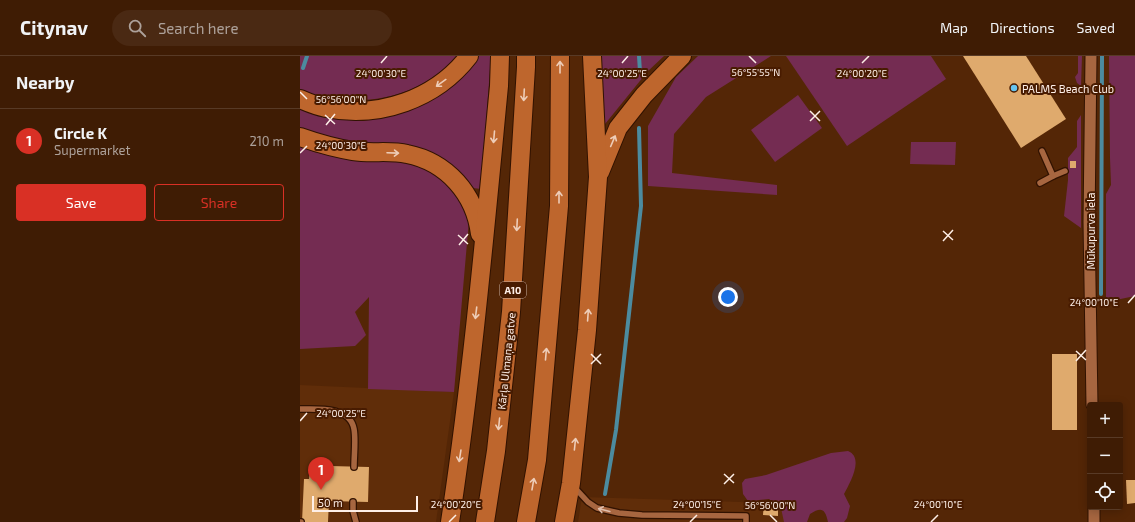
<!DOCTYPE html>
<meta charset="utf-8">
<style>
body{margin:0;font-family:"Exo 2",sans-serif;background:#4a2913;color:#f1f3f6}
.controls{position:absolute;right:12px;bottom:12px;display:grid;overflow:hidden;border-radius:4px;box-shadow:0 2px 10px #0003}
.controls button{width:36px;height:36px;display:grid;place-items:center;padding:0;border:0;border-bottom:1px solid #583a26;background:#3f1c04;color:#f1f3f6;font:20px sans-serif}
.scale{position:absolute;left:12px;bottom:10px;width:106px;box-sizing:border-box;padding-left:4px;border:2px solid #feefe7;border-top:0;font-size:11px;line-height:14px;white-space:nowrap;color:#feefe7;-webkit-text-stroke:3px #481b00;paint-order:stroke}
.you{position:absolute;left:428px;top:241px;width:14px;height:14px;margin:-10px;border:3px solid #fff;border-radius:50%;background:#1a73e8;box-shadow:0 0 0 6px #1a73e833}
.badge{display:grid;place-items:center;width:26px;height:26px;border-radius:50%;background:#d93025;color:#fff;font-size:13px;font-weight:700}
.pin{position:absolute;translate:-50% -33px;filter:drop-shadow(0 1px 2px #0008)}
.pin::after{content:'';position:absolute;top:21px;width:14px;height:12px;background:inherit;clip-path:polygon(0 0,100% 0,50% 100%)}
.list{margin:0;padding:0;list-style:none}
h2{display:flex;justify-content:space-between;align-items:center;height:52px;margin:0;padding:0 16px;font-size:17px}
h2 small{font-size:13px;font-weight:400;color:#ada19a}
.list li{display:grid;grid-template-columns:26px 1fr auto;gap:12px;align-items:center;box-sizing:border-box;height:64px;padding:0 16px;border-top:1px solid #583a26}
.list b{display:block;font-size:15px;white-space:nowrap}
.list p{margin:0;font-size:13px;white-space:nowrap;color:#ada19a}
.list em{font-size:13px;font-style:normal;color:#ada19a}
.actions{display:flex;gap:8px;padding:12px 16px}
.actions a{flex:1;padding:9px 0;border:1px solid #d93025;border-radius:4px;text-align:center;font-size:14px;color:#d93025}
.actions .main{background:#d93025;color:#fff}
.icon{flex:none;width:22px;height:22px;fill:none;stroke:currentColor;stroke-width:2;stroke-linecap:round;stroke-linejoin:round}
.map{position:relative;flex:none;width:835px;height:466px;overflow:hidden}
header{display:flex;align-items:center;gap:24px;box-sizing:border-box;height:56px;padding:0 20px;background:#3f1c04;border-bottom:1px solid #583a26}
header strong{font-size:19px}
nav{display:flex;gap:22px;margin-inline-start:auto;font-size:14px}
.search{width:280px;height:36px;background:#4a2913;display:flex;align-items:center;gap:10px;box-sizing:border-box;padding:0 14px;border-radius:22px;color:#ada19a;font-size:15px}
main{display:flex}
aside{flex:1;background:#3f1c04}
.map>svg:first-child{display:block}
</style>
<header>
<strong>Citynav</strong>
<div class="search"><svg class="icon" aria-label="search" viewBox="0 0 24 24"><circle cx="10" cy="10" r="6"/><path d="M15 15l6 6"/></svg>Search here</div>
<nav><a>Map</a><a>Directions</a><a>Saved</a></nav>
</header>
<main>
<aside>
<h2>Nearby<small></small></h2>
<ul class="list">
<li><span class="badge">1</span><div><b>Circle K</b><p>Supermarket</p></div><em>210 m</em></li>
</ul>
<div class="actions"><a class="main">Save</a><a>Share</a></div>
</aside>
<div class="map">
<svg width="835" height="466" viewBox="0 0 835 466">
<rect width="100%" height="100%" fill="#542606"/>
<g fill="#602d09">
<path d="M0 329 154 336 136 466H0Z"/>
<path d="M282 441 499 448V466H278Z"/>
</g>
<g fill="#742c52">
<path d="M0 0H156C125 37 76 50 29 42 20 40 9 38 0 33Z"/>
<path d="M178 0H191L181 133 173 132 151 109 136 99 126 95 51 88 0 72V53L16 59 31 62 63 65 90 60 106 55 167 14Z"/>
<path d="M300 0H364L348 15 305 68 303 66Z"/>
<path d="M398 0H471L406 41 374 78 372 117 477 129V139L348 130V70L376 21Z"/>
<path d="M486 0H631L646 23 547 90Z"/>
<path d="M778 0H782L781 30 777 27 775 21 778 17Z"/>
<path d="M809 0H835V240L806 246V138L811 129 810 102Z"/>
<path d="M498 39 522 72 475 106 451 74Z"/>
<path d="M781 59V172L764 160 768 124V102L777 91V65Z"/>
<path d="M611 86H656L655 109 610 108Z"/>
<path d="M0 90 14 96 42 102 97 105 120 110 140 121 155 136 169 164 154 336 68 333 69 241 55 256 66 279 55 290 0 293Z"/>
<path d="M548 395C565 402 549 428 544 438L550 450 547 462 544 466H528C525 452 521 451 510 458L507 466H484L481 452 469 443 459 444 456 445H448L443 438 442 427 445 423 466 419 531 397Z"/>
</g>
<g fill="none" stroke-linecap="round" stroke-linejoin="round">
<g stroke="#4c8b9f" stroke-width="4">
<path d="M339 0 340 16"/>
<path d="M3 12 7 0"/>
<path d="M801 238 802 0"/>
<path d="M305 438 316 374 341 150 339 72"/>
</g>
</g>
<g fill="#dfaa6d">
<path d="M663 0H726L766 63 721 92Z"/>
<rect x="770" y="105" width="6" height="7"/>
<rect x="752" y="298" width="25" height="76"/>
<path d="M30 410 69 411 68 446 29 445 28 466H2L4 423H9L10 411H30Z"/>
<path d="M826 424H835V447L827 448Z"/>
<path d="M464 446H478V460L463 459Z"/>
</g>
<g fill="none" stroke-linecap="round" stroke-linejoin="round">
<defs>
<g id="service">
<path d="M753 120 765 115"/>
<path d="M740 127 753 120 742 95"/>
<path d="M0 353C17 353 50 350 54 373 56 384 54 399 54 411"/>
<path d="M275 432 288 446 297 452 319 457 342 459 446 460V466"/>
<path d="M53 446V455L56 466"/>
<path d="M0 466H1"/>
</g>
<g id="minor">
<path d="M791 0 789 166 792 349"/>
<path d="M794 451V466"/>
</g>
<g id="trunk">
<path d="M0 43C9 47 17 50 26 52 79 63 136 43 169 0"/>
<path d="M0 81C17 87 34 92 53 95 71 98 90 94 107 98 147 106 175 138 180 178"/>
<path d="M300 116 318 72 344 39 382 0"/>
<path d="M150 466C172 321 185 175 199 30L200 0"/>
<path d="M185 466 196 395 211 256 226 11V0"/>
<path d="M226 466 237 404 259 150 260 0"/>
<path d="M264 466 271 427 287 274 298 121 292 0"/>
</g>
</defs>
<use href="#service" stroke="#311200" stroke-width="8"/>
<use href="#minor" stroke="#311200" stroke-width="13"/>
<use href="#trunk" stroke="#311200" stroke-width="20"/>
<use href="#service" stroke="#a76640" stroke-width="5.5"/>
<use href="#minor" stroke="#a76640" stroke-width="11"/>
<use href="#trunk" stroke="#be662d" stroke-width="18"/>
</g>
<defs><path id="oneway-shaft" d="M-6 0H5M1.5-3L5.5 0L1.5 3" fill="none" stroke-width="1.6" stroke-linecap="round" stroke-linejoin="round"/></defs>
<g stroke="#eecdb8">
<use href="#oneway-shaft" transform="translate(260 11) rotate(-90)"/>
<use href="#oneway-shaft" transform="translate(141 27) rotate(144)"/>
<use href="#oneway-shaft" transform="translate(224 39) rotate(93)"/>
<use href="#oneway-shaft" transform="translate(194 81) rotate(95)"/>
<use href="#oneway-shaft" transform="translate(313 85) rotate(-67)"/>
<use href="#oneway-shaft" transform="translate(93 97) rotate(2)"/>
<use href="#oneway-shaft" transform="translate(259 141) rotate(-90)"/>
<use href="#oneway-shaft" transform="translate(217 169) rotate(93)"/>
<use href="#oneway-shaft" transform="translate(176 257) rotate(97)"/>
<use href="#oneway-shaft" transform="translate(288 259) rotate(-86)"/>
<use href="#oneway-shaft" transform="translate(246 298) rotate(-85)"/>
<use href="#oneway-shaft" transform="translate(199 368) rotate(96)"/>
<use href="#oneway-shaft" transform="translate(275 388) rotate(-84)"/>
<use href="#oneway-shaft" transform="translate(160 400) rotate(99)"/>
<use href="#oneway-shaft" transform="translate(233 428) rotate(-80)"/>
</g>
<use stroke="#e0bfad" href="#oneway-shaft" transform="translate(304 454) rotate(-166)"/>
<path fill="none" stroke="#feefe7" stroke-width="1.5" d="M449 0 456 7M81 7 87 0M322 7 328 0M562 7 569 0M0 36 7 43M510 55 520 65M25 59 35 68M510 65 520 55M26 69 35 58M0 97 7 90M643 175 653 184M158 179 168 188M643 185 653 174M159 189 168 178M828 247 835 239M776 295 786 304M291 298 301 308M776 305 786 294M291 308 301 298M0 365 7 357M424 418 434 427M424 428 434 418M470 459 477 466M149 466 156 459M390 466 397 459M631 466 638 459"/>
<circle fill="#66c4ef" stroke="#481b00" stroke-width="1.5" cx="714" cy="32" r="4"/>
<g text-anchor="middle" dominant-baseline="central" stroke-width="4" stroke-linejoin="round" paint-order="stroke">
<rect fill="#481b00" stroke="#c7afa2" stroke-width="1" x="200" y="226" width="26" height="16" rx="3"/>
<g font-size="10" font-weight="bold" fill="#feefe7">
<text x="213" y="234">A10</text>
</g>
<g font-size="11" fill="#feefe7" stroke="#481b00" text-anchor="start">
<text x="722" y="32">PALMS Beach Club</text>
</g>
<g font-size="11" fill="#feefe7" stroke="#481b00">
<text transform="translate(790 175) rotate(-90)">Mūkupurva iela</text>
<text transform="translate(206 305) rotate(-84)">Kārļa Ulmaņa gatve</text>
</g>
</g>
<g font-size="10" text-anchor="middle" fill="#feefe7" stroke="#481b00" stroke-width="4" stroke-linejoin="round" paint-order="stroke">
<text x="456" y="20">56°55'55"N</text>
<text x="81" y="21">24°00'30"E</text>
<text x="322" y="21">24°00'25"E</text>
<text x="562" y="21">24°00'20"E</text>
<text x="41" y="47">56°56'00"N</text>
<text x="41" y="93">24°00'30"E</text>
<text x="794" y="250">24°00'10"E</text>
<text x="41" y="361">24°00'25"E</text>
<text x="156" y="452">24°00'20"E</text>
<text x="397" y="452">24°00'15"E</text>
<text x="638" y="452">24°00'10"E</text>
<text x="470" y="453">56°56'00"N</text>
</g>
</svg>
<div class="controls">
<button>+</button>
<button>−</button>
<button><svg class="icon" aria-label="locate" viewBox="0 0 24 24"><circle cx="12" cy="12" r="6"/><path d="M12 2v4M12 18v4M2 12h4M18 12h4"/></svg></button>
</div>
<div class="scale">50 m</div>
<div class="you"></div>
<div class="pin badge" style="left:21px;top:434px">1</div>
</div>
</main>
